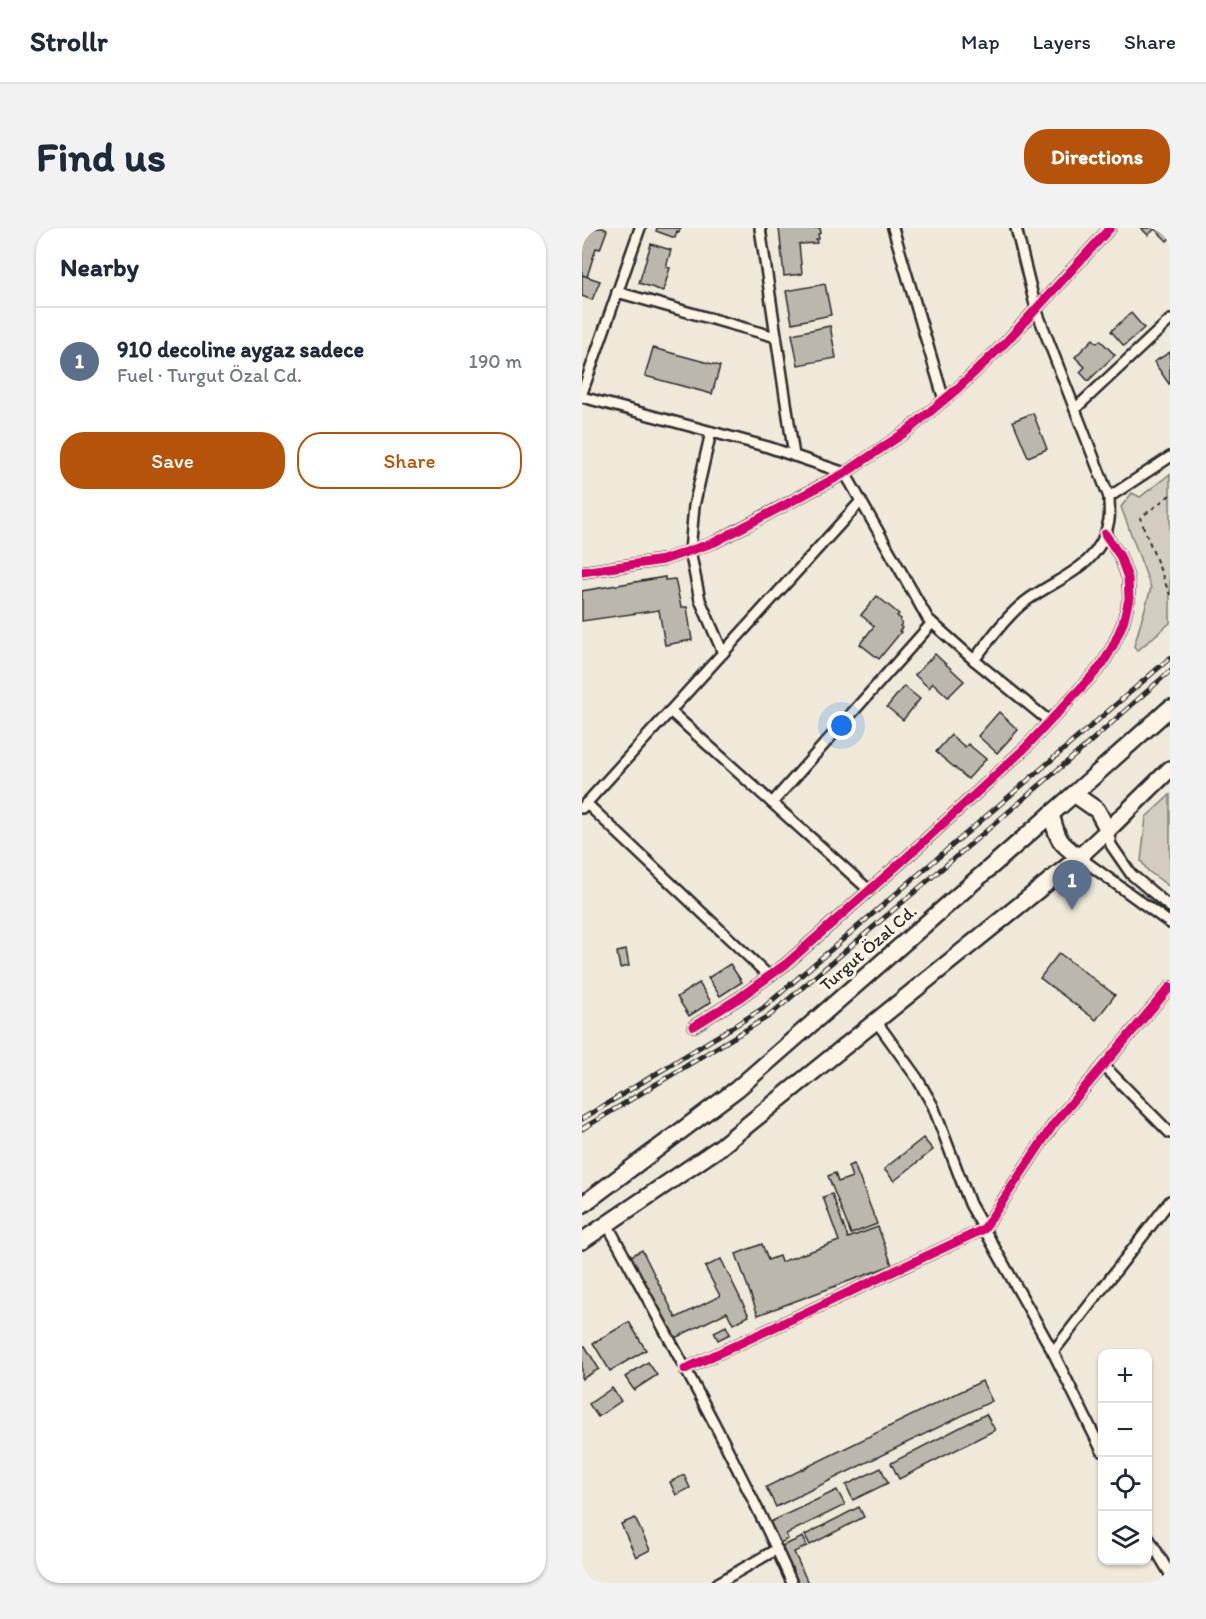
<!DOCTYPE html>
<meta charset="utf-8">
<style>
body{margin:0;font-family:Itim,sans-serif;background:#f2f2f3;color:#1f2937}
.controls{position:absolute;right:18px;bottom:18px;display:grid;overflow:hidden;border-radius:12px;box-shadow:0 2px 4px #0004}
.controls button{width:54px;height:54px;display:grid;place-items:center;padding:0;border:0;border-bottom:2px solid #e0e1e3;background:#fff;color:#1f2937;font:30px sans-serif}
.you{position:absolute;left:260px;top:498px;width:21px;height:21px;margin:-15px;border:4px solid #fff;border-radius:50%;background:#1a73e8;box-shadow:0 0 0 9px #1a73e833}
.badge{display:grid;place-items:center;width:39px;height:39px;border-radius:50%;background:#b45309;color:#fff;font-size:20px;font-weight:700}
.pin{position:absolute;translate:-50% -50px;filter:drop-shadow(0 2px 3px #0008)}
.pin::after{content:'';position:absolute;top:32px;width:21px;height:18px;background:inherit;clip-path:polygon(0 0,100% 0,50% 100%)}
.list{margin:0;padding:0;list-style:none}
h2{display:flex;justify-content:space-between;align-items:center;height:78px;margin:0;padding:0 24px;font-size:26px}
h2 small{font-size:20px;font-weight:400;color:#747a83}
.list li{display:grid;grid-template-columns:39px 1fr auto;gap:18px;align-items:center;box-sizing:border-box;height:108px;padding:0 24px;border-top:2px solid #e0e1e3}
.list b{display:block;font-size:22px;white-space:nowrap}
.list p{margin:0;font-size:20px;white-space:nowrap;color:#747a83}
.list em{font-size:20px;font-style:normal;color:#747a83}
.actions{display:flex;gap:12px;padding:18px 24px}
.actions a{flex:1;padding:14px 0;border:2px solid #b45309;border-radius:24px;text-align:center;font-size:21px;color:#b45309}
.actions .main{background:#b45309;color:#fff}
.icon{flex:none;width:33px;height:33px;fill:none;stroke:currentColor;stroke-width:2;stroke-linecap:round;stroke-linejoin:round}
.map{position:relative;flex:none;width:588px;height:1355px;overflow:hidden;border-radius:24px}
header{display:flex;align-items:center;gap:36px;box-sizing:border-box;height:84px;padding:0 30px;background:#fff;border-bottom:2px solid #e0e1e3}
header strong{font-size:28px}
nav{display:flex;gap:33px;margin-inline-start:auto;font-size:21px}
.intro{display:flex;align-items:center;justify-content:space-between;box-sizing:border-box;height:144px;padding:0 36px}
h1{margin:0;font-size:42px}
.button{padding:15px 27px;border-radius:24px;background:#b45309;color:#fff;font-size:21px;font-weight:700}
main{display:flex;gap:36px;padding:0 36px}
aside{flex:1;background:#fff;border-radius:24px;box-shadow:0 2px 4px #0004}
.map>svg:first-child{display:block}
</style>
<header>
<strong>Strollr</strong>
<nav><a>Map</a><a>Layers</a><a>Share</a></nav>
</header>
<div class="intro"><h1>Find us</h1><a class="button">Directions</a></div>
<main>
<aside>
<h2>Nearby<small></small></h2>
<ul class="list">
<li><span class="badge" style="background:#5c6f8a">1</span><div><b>910 decoline aygaz sadece</b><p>Fuel · Turgut Özal Cd.</p></div><em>190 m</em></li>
</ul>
<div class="actions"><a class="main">Save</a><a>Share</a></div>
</aside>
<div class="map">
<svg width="588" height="1355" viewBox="0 0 588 1355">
<rect width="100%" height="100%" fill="#efe9da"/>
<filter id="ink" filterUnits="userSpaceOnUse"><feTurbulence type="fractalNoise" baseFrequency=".0167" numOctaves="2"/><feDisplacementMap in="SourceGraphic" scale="12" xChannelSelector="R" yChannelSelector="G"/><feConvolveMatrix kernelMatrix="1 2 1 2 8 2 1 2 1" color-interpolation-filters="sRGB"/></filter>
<g filter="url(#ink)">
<g fill="#d2cdc0" stroke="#7e7c76" stroke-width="1.5">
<path d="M588 246V395L555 423 552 418 569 360 539 279 550 265 558 269Z"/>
<path d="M588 567V659L566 643 559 633 564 589Z"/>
</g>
<g fill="#bcb7ac" stroke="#2b2b2b" stroke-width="1.5">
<path d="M0 0H21L25 2 18 21 14 20 5 49 0 47Z"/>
<path d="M75 0H99L97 4 95 3 93 10 74 3Z"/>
<path d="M197 0H238L239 5 236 6 237 11H234L235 15 217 16 220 46 202 48Z"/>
<path d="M559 0H588V10L585 13 573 1 566 7Z"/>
<path d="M69 16 89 22 84 39 88 40 81 63 57 55Z"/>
<path d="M0 47 18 53 10 72 0 68Z"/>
<path d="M243 56 249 87 210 95 204 63Z"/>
<path d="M549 85 562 100 542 118 529 103Z"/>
<path d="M248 98 254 130 216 137 210 106Z"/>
<path d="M511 111 515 115 518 112 533 127 506 153 498 144 503 139 493 129Z"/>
<path d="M71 120 138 138 130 166 63 148Z"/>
<path d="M588 124V156H587L572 134Z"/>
<path d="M451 185 465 221 446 229 431 193Z"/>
<path d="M83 349V352L93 351 99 379H105L110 412 83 417 77 382 0 393V363Z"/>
<path d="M295 368 317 386 315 388 319 391 318 393 320 395 318 398 320 400 317 403 319 404 297 431 278 416 292 398 279 387Z"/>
<path d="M353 426 382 453 366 469 351 455 347 460 333 447Z"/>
<path d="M322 458 338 471 321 492 305 479Z"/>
<path d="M417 484 436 502 415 525 396 508Z"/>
<path d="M369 507 383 519 386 516 404 531 386 551 354 524Z"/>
<path d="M44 722 47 738 38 740 35 724Z"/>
<path d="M477 725 533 767 514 792 458 750Z"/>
<path d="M148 736 160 754 138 768 126 750Z"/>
<path d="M117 755 129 774 107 788 95 769Z"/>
<path d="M341 910 351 922 312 953 302 941Z"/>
<path d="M272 936 295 996 269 1006 246 948 253 945 256 954 270 949 266 938Z"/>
<path d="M250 966 266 1010 296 999 310 1037 176 1087 154 1026 180 1016 186 1032 197 1028 199 1034 257 1013 241 969Z"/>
<path d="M60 1022 94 1090 138 1068 123 1039 139 1031 167 1088 151 1096 145 1084 89 1112 47 1029Z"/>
<path d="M47 1094 64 1122 28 1143 11 1115Z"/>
<path d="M144 1098 148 1106 136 1112 132 1104Z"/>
<path d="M3 1118 17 1141 0 1151V1119Z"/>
<path d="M66 1134 75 1147 52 1162 43 1149Z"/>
<path d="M400 1153 410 1173 194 1279 184 1259Z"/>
<path d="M30 1160 39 1173 16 1189 7 1176Z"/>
<path d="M404 1186 413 1202 317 1251 309 1235Z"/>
<path d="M299 1240 306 1255 271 1272 264 1257Z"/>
<path d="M102 1247 108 1260 94 1267 88 1254Z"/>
<path d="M255 1262 263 1277 204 1306 206 1311 196 1316 186 1295Z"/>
<path d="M277 1279 282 1289 228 1317 223 1307Z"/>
<path d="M53 1290 68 1322 54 1329 39 1296Z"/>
<path d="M221 1309 225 1318 212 1324 226 1355H211L195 1320Z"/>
</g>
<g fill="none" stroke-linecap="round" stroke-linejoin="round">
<defs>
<g id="street">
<path d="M178 0 212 228"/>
<path d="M311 0 362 172"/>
<path d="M434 0 454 81 527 269"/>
<path d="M35 64 194 109"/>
<path d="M0 165 58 0"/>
<path d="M0 169 186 219 263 245 346 391 392 432 467 493"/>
<path d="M493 181 588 92"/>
<path d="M129 204 112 278 108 323 118 372 141 425"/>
<path d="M0 344 81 332 133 314 263 245 325 203 375 161 424 114 528 0"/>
<path d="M392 432C407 413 424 388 444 373 478 348 518 340 527 292 528 285 527 277 527 269L588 229"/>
<path d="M88 483 287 662"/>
<path d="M4 575 187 748"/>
<path d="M190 575 350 395"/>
<path d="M0 580 279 273"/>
<path d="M526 602 529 617 549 646 588 679"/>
<path d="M497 629 588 695"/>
<path d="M294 793 335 850 351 878 388 976 471 1124 520 1223"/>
<path d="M112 798 157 770 204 736 325 629 443 520 520 437 531 418 541 395 547 371 546 350 538 328 523 306"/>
<path d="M522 838 588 905"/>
<path d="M25 996C89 1114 155 1232 210 1355"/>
<path d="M471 1124 588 973"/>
<path d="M103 1141 402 1001 471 897 588 759"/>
<path d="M566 1309 588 1346"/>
<path d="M136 1355 195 1321"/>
</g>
<g id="primary">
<path d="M492 566 515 582 526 602"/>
<path d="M469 586C476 611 475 613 497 629"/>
<path d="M0 977 155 861 492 566 588 480"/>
<path d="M0 1013 137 920 497 629 526 602 588 541"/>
</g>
</defs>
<use href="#street" stroke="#2b2b2b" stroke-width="14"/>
<use href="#primary" stroke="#2b2b2b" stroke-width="20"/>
<path stroke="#2b2b2b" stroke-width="2" stroke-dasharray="4.5 4.5" stroke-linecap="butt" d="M588 267 558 290 588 367"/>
<use href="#street" stroke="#fcf5e5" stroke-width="9"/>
<use href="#primary" stroke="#fcf5e5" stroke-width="15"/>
<defs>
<g id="rail">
<path d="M0 891 180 781 588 430"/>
<path d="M0 901 187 788 499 522 588 443"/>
</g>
</defs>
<use href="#rail" stroke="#2b2b2b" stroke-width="5"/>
<use href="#rail" stroke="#fcf5e5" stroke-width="3" stroke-dasharray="9" stroke-linecap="butt"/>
<defs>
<g id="cycleway">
<path d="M0 344 81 332 133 314 263 245 325 203 375 161 424 114 528 0"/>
<path d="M112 798 157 770 204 736 325 629 443 520 520 437 531 418 541 395 547 371 546 350 538 328 523 306"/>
<path d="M103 1141 402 1001 471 897 588 759"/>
</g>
</defs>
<use href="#cycleway" stroke="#fcf5e5" stroke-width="13"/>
<use href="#cycleway" stroke="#d6006c" stroke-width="9"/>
</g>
</g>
<g text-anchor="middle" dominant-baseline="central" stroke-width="6" stroke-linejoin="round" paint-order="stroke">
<g font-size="18" fill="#2b2b2b" stroke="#fcf5e5">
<text transform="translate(286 720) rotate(-41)">Turgut Özal Cd.</text>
</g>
</g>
</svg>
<div class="controls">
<button>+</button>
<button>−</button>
<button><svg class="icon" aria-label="locate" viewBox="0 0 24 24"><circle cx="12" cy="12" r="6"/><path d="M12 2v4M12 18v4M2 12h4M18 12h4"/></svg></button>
<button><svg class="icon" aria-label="layers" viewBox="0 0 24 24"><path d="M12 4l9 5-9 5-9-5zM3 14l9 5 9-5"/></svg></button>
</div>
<div class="you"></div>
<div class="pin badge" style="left:490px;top:682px;background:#5c6f8a">1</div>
</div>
</main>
